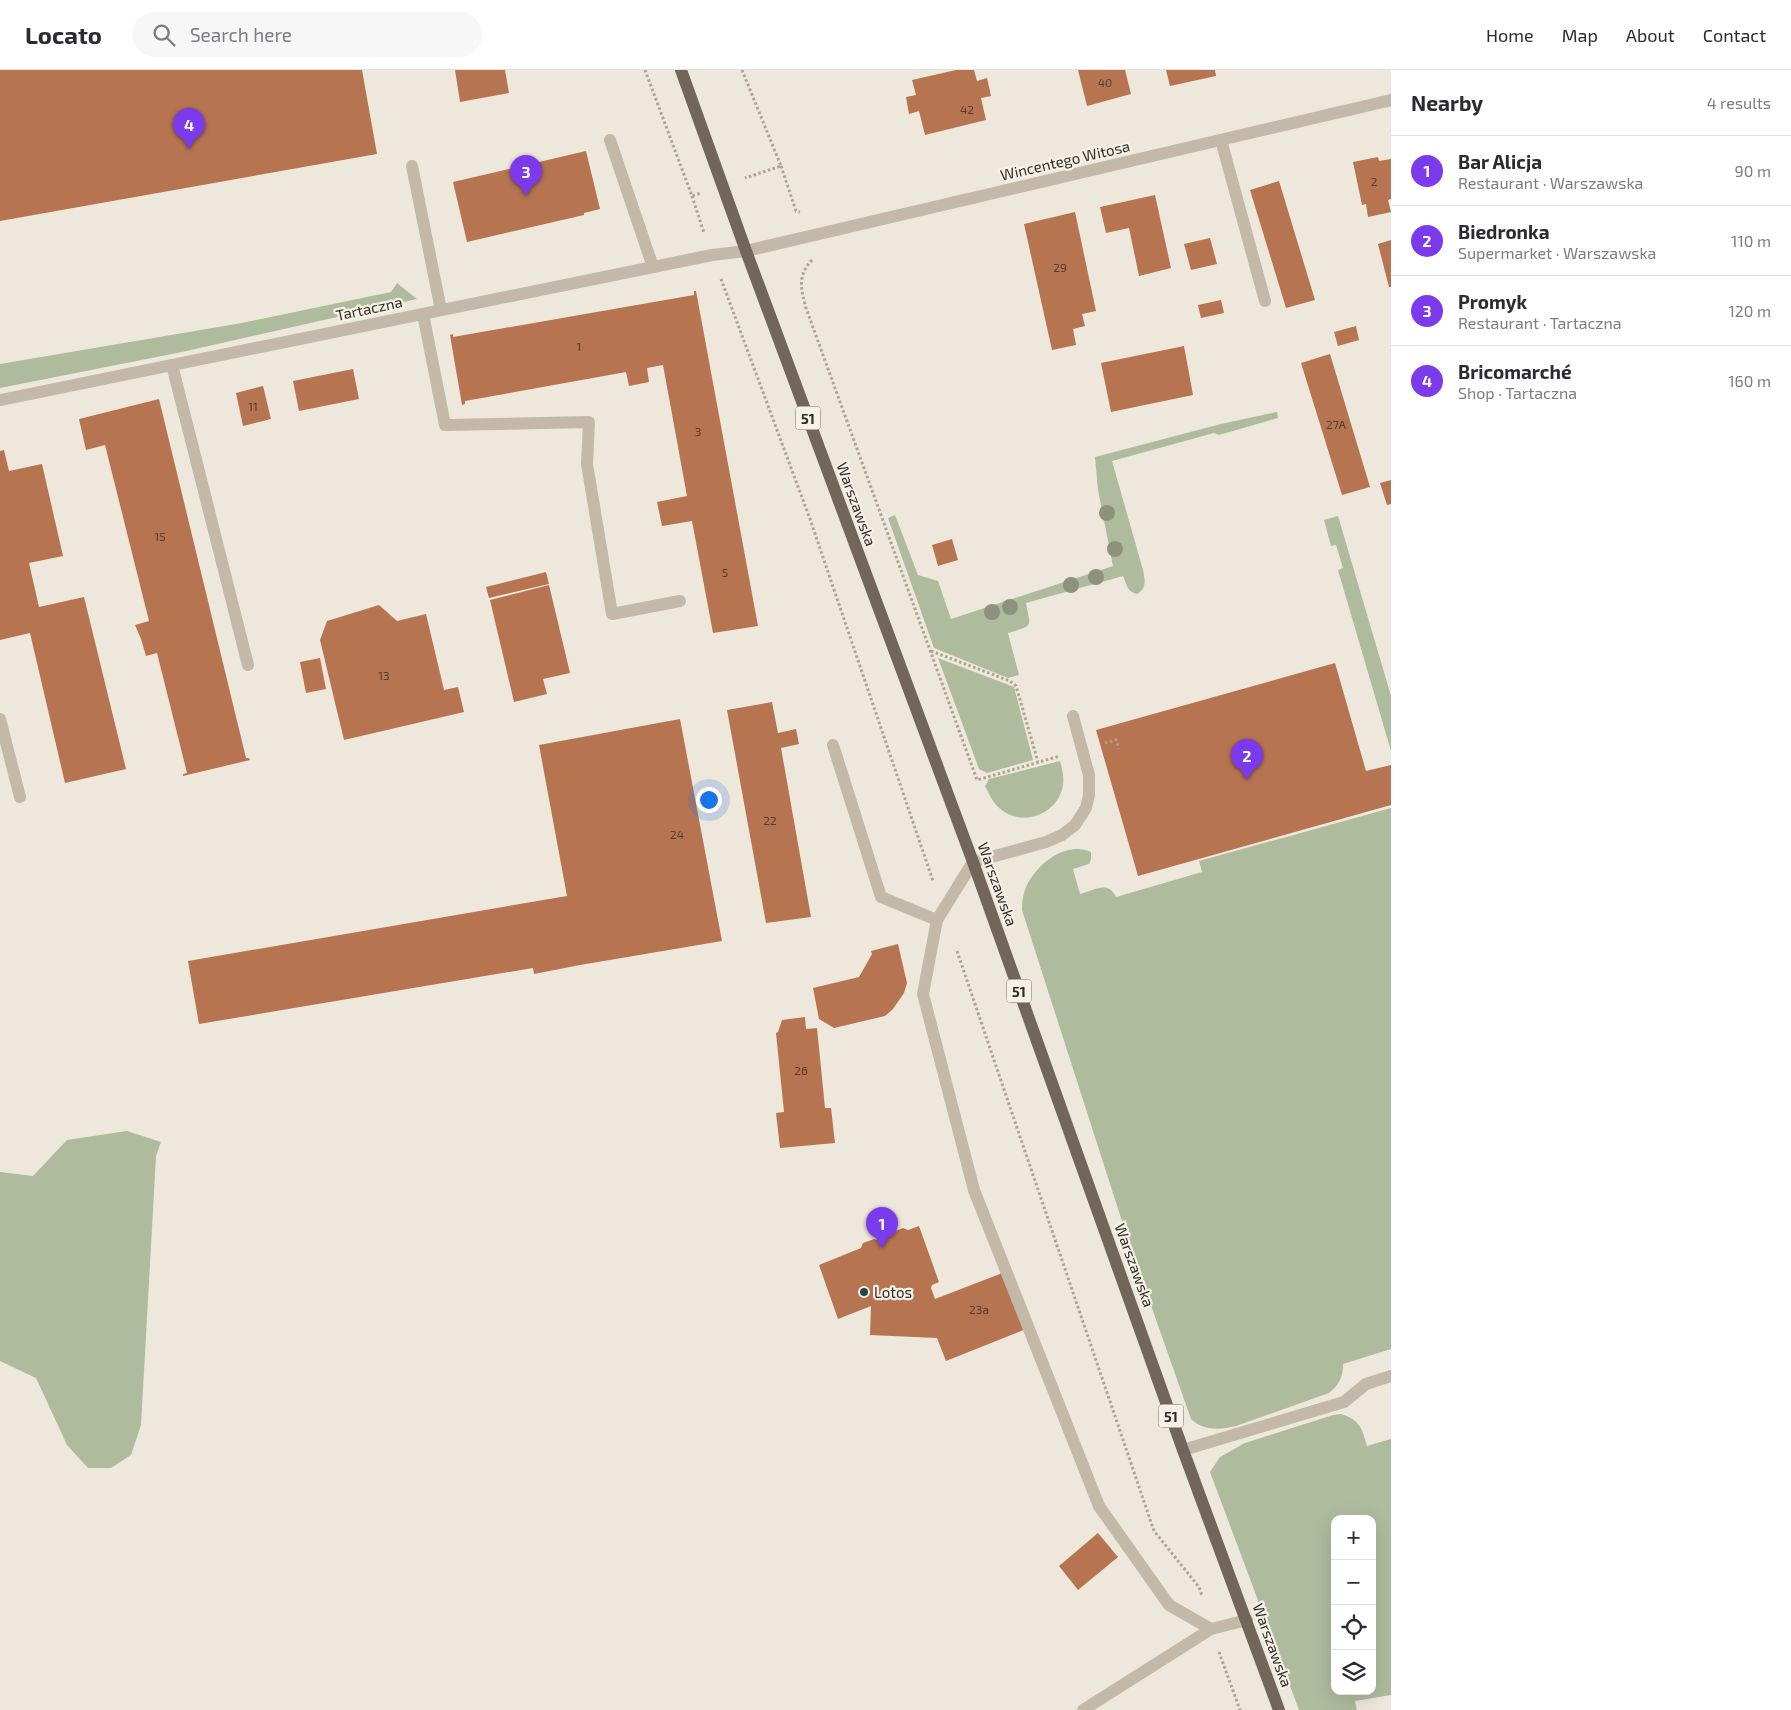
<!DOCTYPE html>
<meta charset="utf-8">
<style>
body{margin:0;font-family:"Exo 2",sans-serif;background:#f7f7f7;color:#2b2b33}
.controls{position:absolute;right:15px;bottom:15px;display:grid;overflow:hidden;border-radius:10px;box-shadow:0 5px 20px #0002}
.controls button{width:45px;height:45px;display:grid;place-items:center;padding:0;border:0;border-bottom:1px solid #e1e1e2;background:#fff;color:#2b2b33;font:25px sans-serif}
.you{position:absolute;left:708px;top:729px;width:18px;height:18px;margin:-12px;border:4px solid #fff;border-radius:50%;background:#1a73e8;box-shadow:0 0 0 8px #1a73e833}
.badge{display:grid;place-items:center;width:32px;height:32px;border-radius:50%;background:#7c3aed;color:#fff;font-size:16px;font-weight:700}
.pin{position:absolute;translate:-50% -41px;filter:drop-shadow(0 1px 2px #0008)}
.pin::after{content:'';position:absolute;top:26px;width:18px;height:15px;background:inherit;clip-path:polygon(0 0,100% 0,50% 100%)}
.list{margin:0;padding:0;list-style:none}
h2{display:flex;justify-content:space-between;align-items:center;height:65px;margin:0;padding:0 20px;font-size:21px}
h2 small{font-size:16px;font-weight:400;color:#7c7c81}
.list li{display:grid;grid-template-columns:32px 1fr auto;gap:15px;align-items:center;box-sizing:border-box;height:70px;padding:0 20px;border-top:1px solid #e1e1e2}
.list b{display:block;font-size:19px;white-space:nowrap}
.list p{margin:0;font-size:16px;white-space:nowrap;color:#7c7c81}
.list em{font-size:16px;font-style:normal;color:#7c7c81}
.icon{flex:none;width:28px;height:28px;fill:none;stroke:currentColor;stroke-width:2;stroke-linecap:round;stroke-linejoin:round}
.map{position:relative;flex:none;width:1391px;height:1640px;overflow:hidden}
header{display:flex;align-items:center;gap:30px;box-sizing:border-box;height:70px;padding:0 25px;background:#fff;border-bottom:1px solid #e1e1e2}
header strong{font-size:24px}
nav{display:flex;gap:28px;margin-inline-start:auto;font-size:18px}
.search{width:350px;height:45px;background:#f7f7f7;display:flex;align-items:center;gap:12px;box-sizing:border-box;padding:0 18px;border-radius:28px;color:#7c7c81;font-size:19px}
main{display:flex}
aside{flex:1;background:#fff}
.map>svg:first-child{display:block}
</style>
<header>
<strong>Locato</strong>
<div class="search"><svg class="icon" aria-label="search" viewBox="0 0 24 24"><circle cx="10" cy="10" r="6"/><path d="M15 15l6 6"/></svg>Search here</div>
<nav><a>Home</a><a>Map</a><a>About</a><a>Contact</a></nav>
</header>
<main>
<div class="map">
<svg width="1391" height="1640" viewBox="0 0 1391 1640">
<rect width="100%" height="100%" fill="#eee7db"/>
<g fill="#aebb9d" fill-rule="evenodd">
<path d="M397 213 417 229 182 282 0 318V294L242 253 391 222Z"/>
<path d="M1277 342 1278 348 1219 365 1214 363 1112 391 1143 500C1145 510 1147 518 1137 524 1127 522 1127 515 1123 506L1026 533C1031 559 1033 555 1008 563L1019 605 1008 608 934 578 888 448 895 445 918 505 938 511 951 549 1113 496 1098 420 1095 387 1221 354Z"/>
<path d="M1338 446 1391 626V681L1338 500 1343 498 1336 475 1331 476 1324 450Z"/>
<path d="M938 588 1014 617 1033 690 987 703 979 699Z"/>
<path d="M1060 691C1062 698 1064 706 1063 714 1060 742 1026 757 1003 741 994 735 990 726 985 716L989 709Z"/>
<path d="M1391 738V1279L1343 1294C1343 1307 1339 1315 1329 1323L1236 1356C1221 1360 1203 1361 1191 1349L1129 1173 1022 840C1022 832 1023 824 1026 817 1036 795 1065 770 1091 782V789L1089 794 1073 799 1080 824C1095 820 1108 810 1116 827L1202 802 1199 791Z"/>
<path d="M127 1061 161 1072 156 1086 141 1355 131 1385 111 1398H88L67 1375 36 1308 0 1291V1102L33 1106 67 1070Z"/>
<path d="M1341 1344C1360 1350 1362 1358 1367 1376L1391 1369V1625L1355 1631 1357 1640H1299L1210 1402 1220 1387 1245 1373 1333 1345ZM1335 1449H1372V1621H1335Z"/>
</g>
<g fill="#b67451">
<path d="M0 0H362L377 84 0 151Z"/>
<path d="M455 0H505L509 23 460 32Z"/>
<path d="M956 0H974L977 11 987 8 991 26 981 28 986 50 925 65 919 41 909 44 906 27 916 25 912 10Z"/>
<path d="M1078 0H1125L1131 24 1087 36Z"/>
<path d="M1166 0H1215L1216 6 1170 16Z"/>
<path d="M586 81 600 139 584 143V145L467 172 453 112Z"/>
<path d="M1378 87 1379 91 1391 89V129L1388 130 1391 142 1368 147 1366 134 1362 135 1353 92Z"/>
<path d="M1279 111 1315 230 1286 238 1250 120Z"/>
<path d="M1155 125 1171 198 1139 206 1129 158 1106 163 1100 137Z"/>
<path d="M1075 142 1096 241 1082 244 1085 256 1073 259 1076 275 1052 280 1024 154Z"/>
<path d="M1210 168 1217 194 1191 200 1184 174Z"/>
<path d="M1391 170V217H1389L1378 174Z"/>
<path d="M694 221H696L758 556 713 563 692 451 662 456 657 432 687 426 663 295 647 298 649 312 629 316 626 302 465 331V334L462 335 450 265 453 264V267L694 225Z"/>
<path d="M1221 230 1224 243 1201 248 1198 235Z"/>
<path d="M1356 256 1359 270 1338 276 1334 262Z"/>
<path d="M1184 276 1193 325 1111 342 1101 293Z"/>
<path d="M1330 284 1370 417 1342 425 1301 293Z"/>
<path d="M353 299 359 329 299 341 293 311Z"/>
<path d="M263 316 271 349 243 356 236 323Z"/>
<path d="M159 329 246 688H249L250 690 183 706V704L187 703 157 583 146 586 141 569 135 555 149 551 105 375 86 380 79 349Z"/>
<path d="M4 380 9 401 42 394 63 486 29 493 39 537 84 527 126 699 65 713 30 563 0 570V381Z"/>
<path d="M1391 410V434L1387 435 1380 413Z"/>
<path d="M952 469 958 490 938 496 932 475Z"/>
<path d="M546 502 549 514 489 528 486 517Z"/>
<path d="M549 515 570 603 543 609 547 624 514 632 490 530Z"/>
<path d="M379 535 397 551 426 544 444 620 458 617 464 642 344 670 320 570 327 551Z"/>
<path d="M320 588 326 619 306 623 300 592Z"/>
<path d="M1335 593 1366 701 1391 695V735L1138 806 1096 660Z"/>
<path d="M772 632 778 663 796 659 799 674 781 678 811 847 766 853 727 640Z"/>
<path d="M680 649 722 871 580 895 534 904 533 898 199 954 188 891 567 826 539 675Z"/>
<path d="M898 874 907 913 904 923 893 939 885 946 834 958 819 949 813 918 859 907 872 884 871 881Z"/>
<path d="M805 947 806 959 817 958 825 1038H831L835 1073 780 1078 776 1043 784 1042 776 963 778 962 782 950Z"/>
<path d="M919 1156 939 1212 932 1215 931 1218 935 1229 1005 1202 1026 1259 946 1291 937 1268 870 1265 871 1236 838 1249 819 1195 861 1178 863 1173 874 1169 880 1171 890 1166 893 1162 903 1158 908 1160Z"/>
<path d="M1098 1463 1118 1487 1078 1520 1059 1496Z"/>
</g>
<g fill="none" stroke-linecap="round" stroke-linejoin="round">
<g stroke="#b0a293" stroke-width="3" stroke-dasharray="2.5 2.5" stroke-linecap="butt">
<path d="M645 0 692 126 701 123"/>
<path d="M742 0 781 96 745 108"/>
<path d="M781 96 796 141 800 142"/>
<path d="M692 126 704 163"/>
<path d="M812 190C797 206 801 219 806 238L977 710 1060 686"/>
<path d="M721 209 810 449 933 811"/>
<path d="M931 581 1010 611 1016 616 1038 692"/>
<path d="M1105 673 1116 670 1119 679"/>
<path d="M957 881 1154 1461 1199 1517 1202 1526"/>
<path d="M1219 1582 1240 1640"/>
</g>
<g stroke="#c4b8a8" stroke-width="12">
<path d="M610 70 653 197"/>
<path d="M1221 70 1265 231"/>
<path d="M412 96 441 240"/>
<path d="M423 244 445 355 589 352 587 394 612 544 680 531"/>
<path d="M172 295 248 595"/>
<path d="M1073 646 1089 705V725L1086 738 1075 755 1062 765 1046 772 973 792 937 850 923 924 974 1120 1099 1436 1169 1535 1211 1559"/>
<path d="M0 649 20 727"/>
<path d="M833 675 881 827 937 850"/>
<path d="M1183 1380 1344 1332 1366 1314 1391 1306"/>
<path d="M1083 1640 1211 1559 1247 1550"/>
</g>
<path stroke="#c4b8a8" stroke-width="12" d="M0 330 712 185 746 181 1391 30"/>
<path stroke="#72655a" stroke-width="12" d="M681 0 746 181 973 792 1183 1380 1279 1640"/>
</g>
<g fill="#8e927c">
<circle cx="1107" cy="443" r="8"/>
<circle cx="1115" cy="479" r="8"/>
<circle cx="1096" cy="507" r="8"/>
<circle cx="1071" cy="515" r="8"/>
<circle cx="1010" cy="537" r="8"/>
<circle cx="992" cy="542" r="8"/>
</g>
<circle fill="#23474e" stroke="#f6f1e6" stroke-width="2" cx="864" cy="1222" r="5"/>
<g text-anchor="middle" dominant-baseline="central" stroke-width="4.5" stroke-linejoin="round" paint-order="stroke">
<g font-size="12" fill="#533e32">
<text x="1105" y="12">40</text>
<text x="967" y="39">42</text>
<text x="1374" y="111">2</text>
<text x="1060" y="197">29</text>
<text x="579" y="276">1</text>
<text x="253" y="336">11</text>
<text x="1336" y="354">27A</text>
<text x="698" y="361">3</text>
<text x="160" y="466">15</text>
<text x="725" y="502">5</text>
<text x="384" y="605">13</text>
<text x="770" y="750">22</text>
<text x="677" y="764">24</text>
<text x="801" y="1000">26</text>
<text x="979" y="1239">23a</text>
</g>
<g fill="#f6f1e6" stroke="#6d6760" stroke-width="1">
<rect x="795.5" y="336.5" width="25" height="23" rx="4"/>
<rect x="1006.5" y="909.5" width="25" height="23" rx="4"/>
<rect x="1158.5" y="1334.5" width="25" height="23" rx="4"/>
</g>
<g font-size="14" font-weight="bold" fill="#322c27">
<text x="808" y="348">51</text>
<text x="1019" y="921">51</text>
<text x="1171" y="1346">51</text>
</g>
<g font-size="15" fill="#322c27" stroke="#f6f1e6">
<text transform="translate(1065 90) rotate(-13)">Wincentego Witosa</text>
<text transform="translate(369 238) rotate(-12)">Tartaczna</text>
<text transform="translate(857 434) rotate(70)">Warszawska</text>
<text transform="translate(998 814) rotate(70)">Warszawska</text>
<text transform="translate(1135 1195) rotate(70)">Warszawska</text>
<text transform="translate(1273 1575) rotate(70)">Warszawska</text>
</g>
<g font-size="15" fill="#322c27" stroke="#f6f1e6" text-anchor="start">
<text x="874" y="1222">Lotos</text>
</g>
</g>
</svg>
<div class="controls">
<button>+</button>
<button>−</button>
<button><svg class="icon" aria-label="locate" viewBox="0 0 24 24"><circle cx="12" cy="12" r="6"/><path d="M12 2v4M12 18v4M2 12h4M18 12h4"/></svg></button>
<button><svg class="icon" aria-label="layers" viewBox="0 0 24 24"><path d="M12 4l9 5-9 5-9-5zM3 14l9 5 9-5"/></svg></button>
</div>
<div class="you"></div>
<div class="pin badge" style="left:882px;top:1178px">1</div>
<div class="pin badge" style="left:1247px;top:710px">2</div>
<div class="pin badge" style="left:526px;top:126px">3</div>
<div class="pin badge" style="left:189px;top:79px">4</div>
</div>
<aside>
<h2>Nearby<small>4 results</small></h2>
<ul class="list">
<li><span class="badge">1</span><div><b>Bar Alicja</b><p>Restaurant · Warszawska</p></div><em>90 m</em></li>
<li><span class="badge">2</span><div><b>Biedronka</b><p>Supermarket · Warszawska</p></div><em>110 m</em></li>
<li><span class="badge">3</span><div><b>Promyk</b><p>Restaurant · Tartaczna</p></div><em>120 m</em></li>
<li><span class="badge">4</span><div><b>Bricomarché</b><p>Shop · Tartaczna</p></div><em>160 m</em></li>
</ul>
</aside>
</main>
